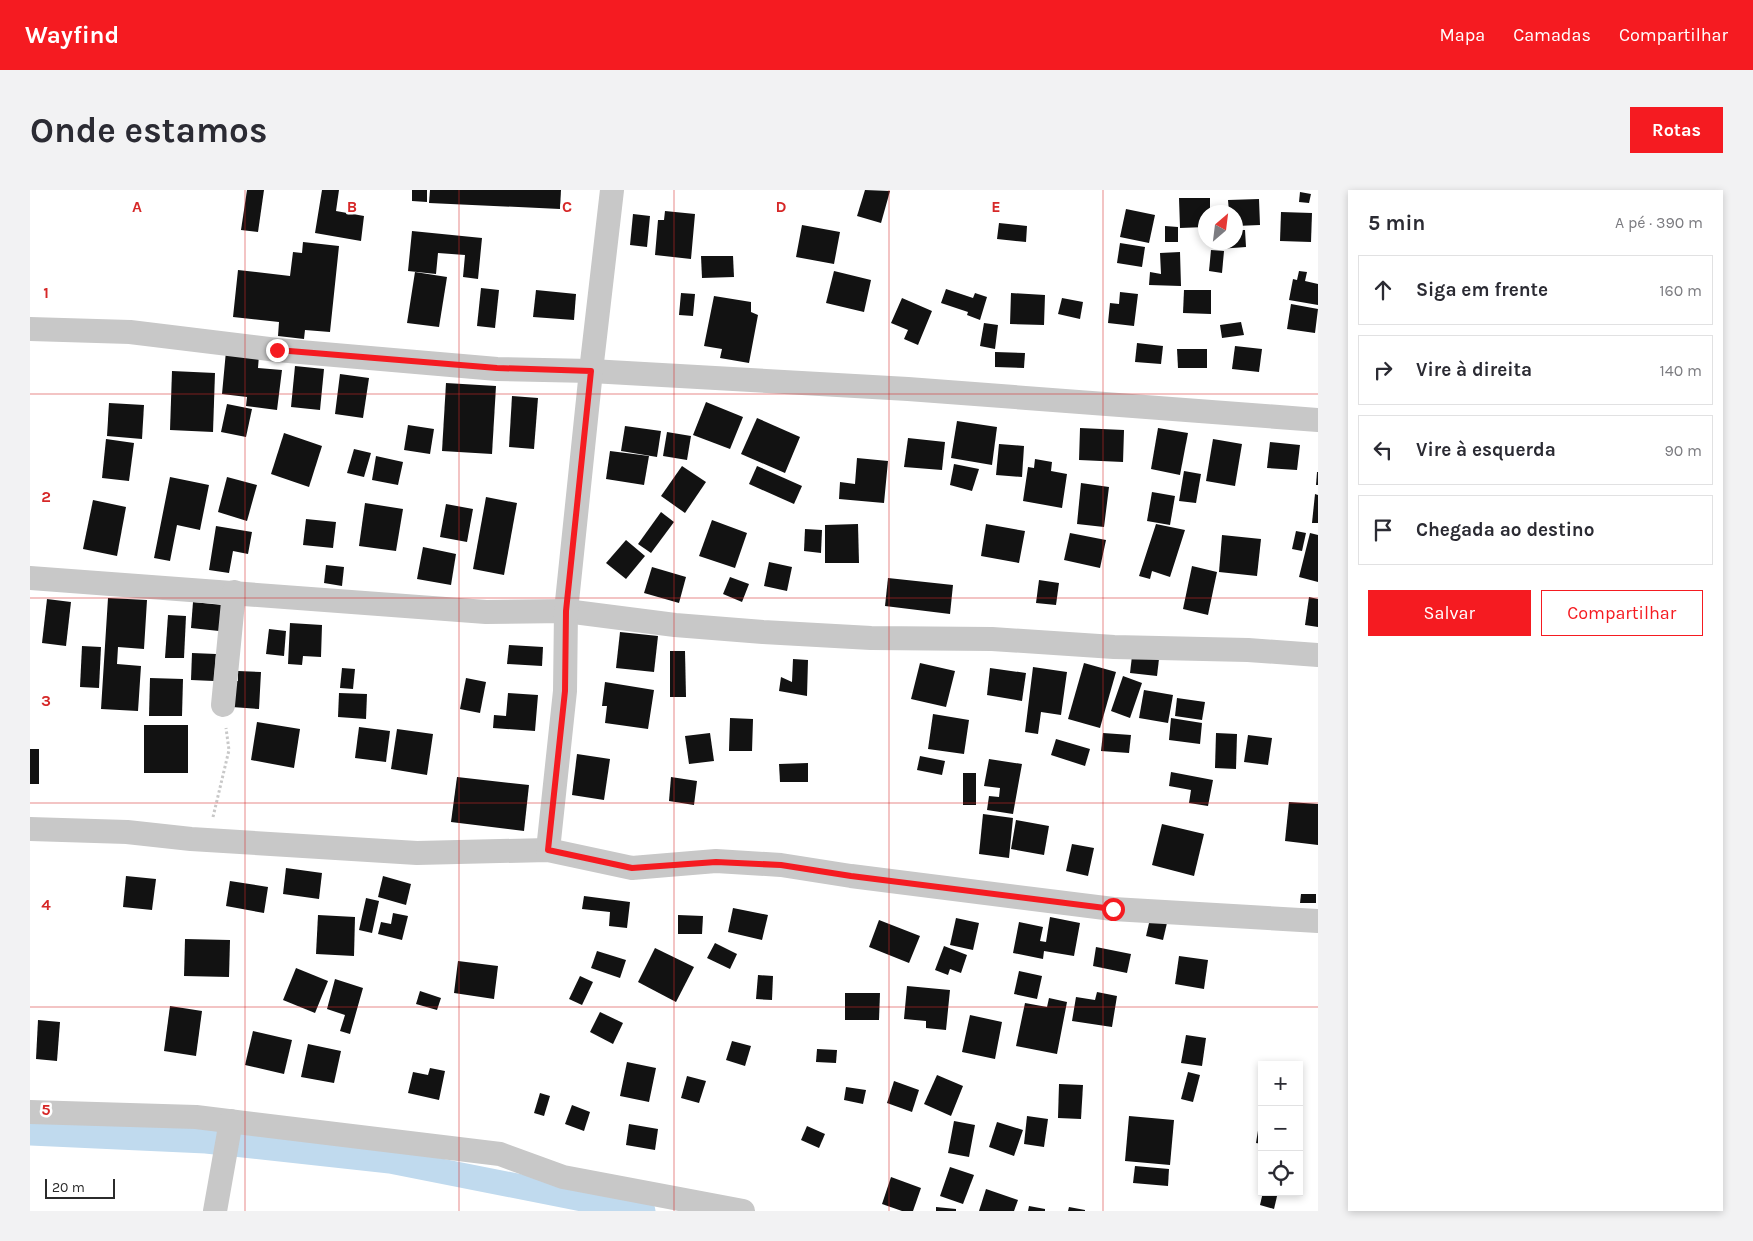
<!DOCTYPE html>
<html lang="pt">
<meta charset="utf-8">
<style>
body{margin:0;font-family:Karla,sans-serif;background:#f2f2f3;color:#2b2b33}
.controls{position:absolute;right:15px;bottom:15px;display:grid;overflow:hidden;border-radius:0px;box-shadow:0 2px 8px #0003}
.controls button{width:45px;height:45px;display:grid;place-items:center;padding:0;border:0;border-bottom:1px solid #e1e1e2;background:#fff;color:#2b2b33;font:25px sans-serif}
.compass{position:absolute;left:1168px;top:15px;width:45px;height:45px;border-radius:50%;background:#fff;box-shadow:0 2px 8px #0003;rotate:28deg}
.scale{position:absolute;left:15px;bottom:12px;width:70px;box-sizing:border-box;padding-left:5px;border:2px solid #2b2b2b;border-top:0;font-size:14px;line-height:18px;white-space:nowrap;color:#2b2b2b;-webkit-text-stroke:4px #fff;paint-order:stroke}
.stop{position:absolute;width:15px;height:15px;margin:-11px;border:4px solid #f51b21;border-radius:50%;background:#fff}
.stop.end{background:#f51b21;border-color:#fff;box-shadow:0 1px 5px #0008}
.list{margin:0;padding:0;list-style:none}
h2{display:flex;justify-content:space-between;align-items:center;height:65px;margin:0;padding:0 20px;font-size:21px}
h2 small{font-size:16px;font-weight:400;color:#7c7c81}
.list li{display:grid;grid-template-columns:32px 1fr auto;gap:15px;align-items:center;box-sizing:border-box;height:70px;margin:0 10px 10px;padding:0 10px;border:1px solid #e1e1e2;border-radius:0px}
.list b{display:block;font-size:19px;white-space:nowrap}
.list em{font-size:16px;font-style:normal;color:#7c7c81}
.actions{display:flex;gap:10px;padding:15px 20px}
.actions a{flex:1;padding:11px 0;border:1px solid #f51b21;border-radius:0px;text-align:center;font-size:18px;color:#f51b21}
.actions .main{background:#f51b21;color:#fff}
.icon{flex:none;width:28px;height:28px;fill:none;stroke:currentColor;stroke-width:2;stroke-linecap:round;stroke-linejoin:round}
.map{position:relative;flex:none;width:1288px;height:1021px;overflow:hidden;border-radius:0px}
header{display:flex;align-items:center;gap:30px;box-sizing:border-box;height:70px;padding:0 25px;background:#f51b21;color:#fff}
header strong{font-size:24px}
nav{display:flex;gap:28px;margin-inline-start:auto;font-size:18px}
.intro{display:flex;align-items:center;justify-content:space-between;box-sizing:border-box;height:120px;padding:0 30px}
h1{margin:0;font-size:35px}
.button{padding:12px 22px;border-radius:0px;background:#f51b21;color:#fff;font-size:18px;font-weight:700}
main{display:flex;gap:30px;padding:0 30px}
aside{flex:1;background:#fff;border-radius:0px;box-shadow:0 2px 8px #0003}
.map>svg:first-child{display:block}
</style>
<header>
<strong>Wayfind</strong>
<nav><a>Mapa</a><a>Camadas</a><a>Compartilhar</a></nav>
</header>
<div class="intro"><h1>Onde estamos</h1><a class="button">Rotas</a></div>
<main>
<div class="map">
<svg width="1288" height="1021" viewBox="0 0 1288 1021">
<rect width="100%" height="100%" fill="#fff"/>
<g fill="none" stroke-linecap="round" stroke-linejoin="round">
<path stroke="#c0daee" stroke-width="25" d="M0 943 176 951 360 971 613 1021"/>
</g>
<g fill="#121212">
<path d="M217 0H234L228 42 211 40Z"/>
<path d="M292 0H309L306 21 334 26 331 51 285 43Z"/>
<path d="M382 0H397V12L382 11Z"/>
<path d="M400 0H531L530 19 399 13Z"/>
<path d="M835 0 860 1 851 33 827 26Z"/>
<path d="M1270 2 1281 4 1279 13 1269 12Z"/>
<path d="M1149 8H1180V22H1176V37L1150 38Z"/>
<path d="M1229 9 1230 35 1206 36V22H1199L1198 10Z"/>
<path d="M1096 19 1125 25 1119 53 1090 47Z"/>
<path d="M635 21 665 24 661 69 625 65 628 30H634Z"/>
<path d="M1251 22 1282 23 1281 52 1250 51Z"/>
<path d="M603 24 620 26 617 57 600 55Z"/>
<path d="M969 33 997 36 996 52 967 49Z"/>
<path d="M772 35 810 42 804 74 766 67Z"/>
<path d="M1135 36 1148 37V52H1135Z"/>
<path d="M1206 40H1215L1216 57 1189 59 1188 52H1206Z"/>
<path d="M382 41 452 48 448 89 433 87 435 65 408 63 406 84 378 81Z"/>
<path d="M273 52 309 56 300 142 275 140 274 149 248 146 249 132 203 127 208 80 260 86 263 62 272 63Z"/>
<path d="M1090 53 1115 57 1112 77 1087 73Z"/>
<path d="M1181 60 1194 61 1192 83 1179 81Z"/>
<path d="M1150 62 1151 96 1119 95 1120 82 1131 84 1130 63Z"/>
<path d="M671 66H703L704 87 672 88Z"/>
<path d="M804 81 841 90 834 122 796 113Z"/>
<path d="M1269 81 1277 82 1275 91 1288 94V115L1259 110 1263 89 1267 90Z"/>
<path d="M385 82 417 87 409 137 377 133Z"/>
<path d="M451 98 469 100 465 138 447 136Z"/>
<path d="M916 99 943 108 945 103 957 107 950 130 937 125 938 122 911 113Z"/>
<path d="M506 100 546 104 544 130 503 127Z"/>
<path d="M1154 100H1181V124L1153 123Z"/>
<path d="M1090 102 1108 104 1104 136 1078 133 1080 113 1089 114Z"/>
<path d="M651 103 665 104 663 126 649 125Z"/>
<path d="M981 103 1015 105 1014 135 980 134Z"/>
<path d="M684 106 721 112V122L728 125 719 173 690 168 692 159 674 156Z"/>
<path d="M872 108 902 121 888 155 874 149 878 140 861 133Z"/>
<path d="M1032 108 1053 112 1050 129 1028 124Z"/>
<path d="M1261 114 1288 119 1285 143 1257 139Z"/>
<path d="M1211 132 1214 145 1192 148 1190 135Z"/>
<path d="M954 133 968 135 965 159 950 156Z"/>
<path d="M1107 153 1133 156 1131 174 1105 172Z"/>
<path d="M1205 156 1232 159 1229 182 1202 179Z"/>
<path d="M1147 159H1177V178H1148Z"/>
<path d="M196 161 229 165 228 178 252 180 247 220 216 216 217 207 192 204Z"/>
<path d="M965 162 995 163 994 178 965 177Z"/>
<path d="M265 176 294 179 290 220 261 217Z"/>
<path d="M142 181 185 183 183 242 140 240Z"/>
<path d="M310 184 339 188 333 228 305 224Z"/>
<path d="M416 193 466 196 462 264 412 261Z"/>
<path d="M482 206 508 208 504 259 479 257Z"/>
<path d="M676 212 713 227 700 259 663 245Z"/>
<path d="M79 213 114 215 112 249 77 246Z"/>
<path d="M197 214 222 219 216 247 191 242Z"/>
<path d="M727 228 770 247 755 283 711 264Z"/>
<path d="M927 231 967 237 962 275 921 268Z"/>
<path d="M378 235 404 239 400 264 374 260Z"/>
<path d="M595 236 631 241 627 267 591 261Z"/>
<path d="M1050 238 1094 240 1093 272 1049 270Z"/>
<path d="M1128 238 1158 243 1150 285 1121 279Z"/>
<path d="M637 242 661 246 657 270 633 266Z"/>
<path d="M254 243 292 256 279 297 241 284Z"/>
<path d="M878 248 915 252 912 280 874 277Z"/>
<path d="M76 249 104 253 99 291 72 288Z"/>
<path d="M1183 249 1212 254 1205 296 1176 291Z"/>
<path d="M1240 252 1270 255 1267 280 1237 278Z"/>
<path d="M969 254 994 256 992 287 966 285Z"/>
<path d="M324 259 341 263 334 287 317 283Z"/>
<path d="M580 261 619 266 614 295 576 289Z"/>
<path d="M346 266 373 272 368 295 342 290Z"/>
<path d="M827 268 858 271 854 313 809 309 810 292 825 294Z"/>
<path d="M1005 269 1022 272 1021 281 1037 284 1032 318 993 311 998 277 1004 278Z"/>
<path d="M924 274 949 279 942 301 920 295Z"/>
<path d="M652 276 676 292 655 323 631 306Z"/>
<path d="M727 276 772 296 764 314 719 294Z"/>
<path d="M1154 281 1171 284 1166 313 1149 311Z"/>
<path d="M1287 282H1288V295H1286Z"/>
<path d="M140 287 179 295 170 340 147 335 140 371 124 368Z"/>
<path d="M197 287 227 295 217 331 188 322Z"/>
<path d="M1051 293 1079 297 1074 337 1047 334Z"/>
<path d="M1122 302 1145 306 1140 335 1117 331Z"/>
<path d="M1285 304 1288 305V333H1282Z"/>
<path d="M456 307 487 313 474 385 443 379Z"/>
<path d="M63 310 96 317 87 366 53 359Z"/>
<path d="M335 313 373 319 366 361 329 356Z"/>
<path d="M416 314 443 319 437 352 410 347Z"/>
<path d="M631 322 644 332 621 363 608 354Z"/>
<path d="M276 329 306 332 303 358 273 355Z"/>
<path d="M682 330 717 343 705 378 669 366Z"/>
<path d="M828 334 829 373H795V335Z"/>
<path d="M956 334 995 341 989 373 951 366Z"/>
<path d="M1126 334 1155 340 1140 387 1122 381 1120 389 1109 386Z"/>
<path d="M186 336 222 342 218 364 203 361 199 383 179 380Z"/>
<path d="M775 339 792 340 791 363 774 361Z"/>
<path d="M1266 341 1276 343 1272 361 1262 359Z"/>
<path d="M1040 343 1076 350 1070 378 1034 370Z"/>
<path d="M1280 343 1288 345V392L1269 387Z"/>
<path d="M1192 345 1231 349 1227 386 1189 382Z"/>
<path d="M596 350 615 366 596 389 576 373Z"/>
<path d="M393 357 426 364 421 395 387 389Z"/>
<path d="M739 372 762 377 757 401 734 396Z"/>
<path d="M296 375 314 377 312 396 294 393Z"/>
<path d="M1162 376 1187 382 1178 425 1153 419Z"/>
<path d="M622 377 656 387 649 413 614 403Z"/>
<path d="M700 387 719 394 712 412 693 404Z"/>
<path d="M858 388 923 395 920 424 855 416Z"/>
<path d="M1009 390 1029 393 1026 415 1006 413Z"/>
<path d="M1279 407 1288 409V437L1275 435Z"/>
<path d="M78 408 117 410 114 459 88 457 87 474 111 476 108 521 71 519Z"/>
<path d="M17 409 41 412 36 456 12 453Z"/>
<path d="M163 412 192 415 189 441 161 438Z"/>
<path d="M138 425 156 426 154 468H135Z"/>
<path d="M260 433 292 435 291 467 273 466 272 475 258 474Z"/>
<path d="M239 439 256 441 254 466 236 464Z"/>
<path d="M590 442 628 446 624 482 586 478Z"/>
<path d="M479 455 513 457 512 476 477 474Z"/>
<path d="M52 456 71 457 69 498 50 497Z"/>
<path d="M640 461H655L656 507H640Z"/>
<path d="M162 463 186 464 184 491 161 490Z"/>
<path d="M1102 466 1129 469 1127 486 1100 483Z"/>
<path d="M763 469 778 470 777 506 749 501 751 487 762 492Z"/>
<path d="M890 473 925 481 916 517 881 509Z"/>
<path d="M1054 473 1086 482 1070 538 1038 529Z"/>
<path d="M1003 477 1037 482 1031 525 1011 522 1008 544 995 542Z"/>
<path d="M312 478 325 479 323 499 310 498Z"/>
<path d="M960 478 996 483 992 511 957 505Z"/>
<path d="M208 481 231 482 229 519 202 517 204 491H208Z"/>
<path d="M1093 486 1112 493 1100 528 1081 521Z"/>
<path d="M120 488 153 489 152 526H119Z"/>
<path d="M436 488 456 492 450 523 430 519Z"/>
<path d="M575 492 624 500 618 539 575 533 577 516H572Z"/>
<path d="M1114 500 1143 505 1138 533 1109 528Z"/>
<path d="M309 503 337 504 336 529 308 527Z"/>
<path d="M478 503 508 505 505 541 463 538 464 525 476 526Z"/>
<path d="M1147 508 1175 512 1172 530 1145 526Z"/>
<path d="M903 524 939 530 934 564 898 559Z"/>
<path d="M700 528 723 529 722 561H699Z"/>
<path d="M1141 528 1172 533 1170 554 1139 550Z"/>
<path d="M227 532 270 539 264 578 221 570Z"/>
<rect x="114" y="535" width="44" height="48"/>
<path d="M329 537 360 541 356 572 325 568Z"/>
<path d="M367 539 403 544 397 585 361 579Z"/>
<path d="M680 543 684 571 659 574 655 546Z"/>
<path d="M1073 543 1101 545 1099 563 1071 561Z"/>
<path d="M1186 543 1207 544 1206 579 1185 578Z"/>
<path d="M1218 545 1242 548 1238 575 1214 572Z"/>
<path d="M1026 549 1060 559 1055 576 1021 565Z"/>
<rect x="0" y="559" width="9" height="35"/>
<path d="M547 564 580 569 574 610 542 605Z"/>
<path d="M890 566 915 571 912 585 887 580Z"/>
<path d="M959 569 992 574 983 624 957 620 959 606 969 607 970 598 954 596Z"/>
<path d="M778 573V592H750L749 574Z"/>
<path d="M1141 582 1183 590 1178 616 1159 613 1161 600 1139 596Z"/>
<rect x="933" y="583" width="13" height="32"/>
<path d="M427 587 499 595 494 641 421 632Z"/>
<path d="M641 587 667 591 664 615 639 611Z"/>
<path d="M1259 612 1288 614V655L1255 651Z"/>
<path d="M953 624 983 628 979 668 949 664Z"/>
<path d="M986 630 1019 636 1014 665 981 659Z"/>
<path d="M1132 634 1174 644 1164 686 1122 675Z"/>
<path d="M1042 654 1064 658 1058 686 1036 681Z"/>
<path d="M256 678 292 683 289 709 253 704Z"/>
<path d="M96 686 126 689 122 720 93 717Z"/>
<path d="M353 686 381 694 376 715 348 707Z"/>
<path d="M200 691 238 697 234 723 196 716Z"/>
<path d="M1271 704H1286V713H1270Z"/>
<path d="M554 706 600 712 597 738 579 736 580 722 552 719Z"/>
<path d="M336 708 349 711 342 743 329 740Z"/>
<path d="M703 718 738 725 732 750 698 742Z"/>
<path d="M363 723 378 726 372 750 348 744 351 732 361 734Z"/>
<path d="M288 725 325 727 324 766 286 764Z"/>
<path d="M648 725 673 726 672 744H648Z"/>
<path d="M1020 727 1050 733 1044 766 1014 761 1013 769 983 763 989 732 1013 737 1010 751 1016 752Z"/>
<path d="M926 728 949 733 943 760 920 755Z"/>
<path d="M1120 729 1137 733 1133 750 1116 746Z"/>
<path d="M849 730 890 746 879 773 839 757Z"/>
<path d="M155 749 200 750 199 787 154 786Z"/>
<path d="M685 753 707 764 700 779 677 768Z"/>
<path d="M914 756 937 765 931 783 920 779 918 785 905 780Z"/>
<path d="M1066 757 1101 764 1097 783 1063 776Z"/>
<path d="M625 758 664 777 646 812 608 792Z"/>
<path d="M567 761 596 770 590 788 561 778Z"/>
<path d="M1149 766 1178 770 1174 799 1145 794Z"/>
<path d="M428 771 468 776 464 809 424 803Z"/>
<path d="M266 778 298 791 285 823 253 810Z"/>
<path d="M989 781 1012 786 1007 809 984 804Z"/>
<path d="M728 785 743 786 742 810 726 809Z"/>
<path d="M550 786 563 792 552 815 539 809Z"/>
<path d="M305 789 333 798 320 844 310 841 315 825 297 819Z"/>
<path d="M877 796 920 800 916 840 896 838V831L874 829Z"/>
<path d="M390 801 411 808 407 820 386 814Z"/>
<path d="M1067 802 1087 806 1082 837 1042 831 1046 807 1065 810Z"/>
<path d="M815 803H850L849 830H815Z"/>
<path d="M1019 808 1037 812 1027 864 986 856 995 813 1017 817Z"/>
<path d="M140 816 172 821 166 866 134 861Z"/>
<path d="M570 822 593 833 583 854 560 842Z"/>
<path d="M940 825 972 832 965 869 932 862Z"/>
<path d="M8 830 30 832 27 871 6 869Z"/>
<path d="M223 841 262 850 254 884 215 875Z"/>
<path d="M1156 845 1176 848 1172 876 1151 873Z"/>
<path d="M702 851 721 856 715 876 696 870Z"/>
<path d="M278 854 311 861 304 893 271 887Z"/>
<path d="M787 859 807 860 806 873 786 872Z"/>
<path d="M597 872 626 878 619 912 590 906Z"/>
<path d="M400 878 415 881 409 910 378 903 383 882 398 885Z"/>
<path d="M1158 882 1170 885 1163 912 1151 909Z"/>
<path d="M907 885 933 896 921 926 894 914Z"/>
<path d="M657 886 676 891 669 913 651 908Z"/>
<path d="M864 891 889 900 882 922 857 913Z"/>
<path d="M1029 894 1053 895 1051 929 1028 928Z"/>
<path d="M816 897 836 900 833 914 814 910Z"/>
<path d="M510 903 520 906 514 926 504 923Z"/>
<path d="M542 915 560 922 554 941 535 934Z"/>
<path d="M1231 922H1232V954L1226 953Z"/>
<path d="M997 926 1018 929 1014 957 994 954Z"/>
<path d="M1099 926 1144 930 1140 975 1095 971Z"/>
<path d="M924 931 945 935 939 967 918 963Z"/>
<path d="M967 932 993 940 984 966 959 957Z"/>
<path d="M599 934 628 939 625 960 596 955Z"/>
<path d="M777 936 795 944 789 958 771 950Z"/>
<path d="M1105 976 1139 979 1138 996 1103 993Z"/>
<path d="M920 977 944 985 933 1014 910 1006Z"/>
<path d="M861 987 891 998 883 1021H872L852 1014Z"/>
<path d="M956 999 988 1010 984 1021H949Z"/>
<path d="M1233 1002H1248L1244 1019 1230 1015Z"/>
<path d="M999 1016 1015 1019V1021H998Z"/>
<path d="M906 1017 926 1019V1021H906Z"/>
<path d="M1039 1017 1055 1020V1021H1038Z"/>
</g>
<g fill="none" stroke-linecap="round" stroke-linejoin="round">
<path stroke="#c8c8c8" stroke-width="3" stroke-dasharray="2.5 2.5" stroke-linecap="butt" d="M183 627 199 560 196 538"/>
<g stroke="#c8c8c8" stroke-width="24">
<path d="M0 139 100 142 247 160 467 179 561 181 878 199 1288 230"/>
<path d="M0 388 456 422 536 421 645 435 733 442 841 448 962 449 1084 457 1218 460 1288 465"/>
<path d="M193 515 204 402"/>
<path d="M0 639 97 642 161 649 387 663 518 660 602 678 686 671 751 675 821 686 1083 719 1288 731"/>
<path d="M518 660 535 501 536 421 561 181 582 0"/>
<path d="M0 922 166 927 470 964 533 987 713 1021"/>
<path d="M185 1021 201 931"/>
</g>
</g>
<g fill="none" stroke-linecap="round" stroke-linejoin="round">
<path stroke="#f51b21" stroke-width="6" d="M247 160 467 178 561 181 536 421 535 501 518 660 602 678 686 672 751 675 821 686 1083 719"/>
</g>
<path fill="none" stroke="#d62828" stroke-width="1" stroke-opacity="0.55" d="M215 0V1021M429 0V1021M644 0V1021M859 0V1021M1073 0V1021M0 204H1288M0 408H1288M0 613H1288M0 817H1288"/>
<g font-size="16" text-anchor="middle" font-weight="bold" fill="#d62828" stroke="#fff" stroke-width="5" stroke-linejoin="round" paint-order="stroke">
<text x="107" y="22">A</text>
<text x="322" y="22">B</text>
<text x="537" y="22">C</text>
<text x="751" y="22">D</text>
<text x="966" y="22">E</text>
<text x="16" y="108">1</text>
<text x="16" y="312">2</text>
<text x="16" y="516">3</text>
<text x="16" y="720">4</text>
<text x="16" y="925">5</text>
</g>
</svg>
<div class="controls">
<button>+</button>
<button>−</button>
<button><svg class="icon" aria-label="locate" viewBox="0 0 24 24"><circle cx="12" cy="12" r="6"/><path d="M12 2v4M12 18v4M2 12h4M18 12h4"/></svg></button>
</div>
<svg class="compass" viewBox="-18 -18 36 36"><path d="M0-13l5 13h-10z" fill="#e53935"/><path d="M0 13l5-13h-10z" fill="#7c7c81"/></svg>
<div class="scale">20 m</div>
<div class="stop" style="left:1083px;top:719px"></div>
<div class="stop end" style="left:247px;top:160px"></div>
</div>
<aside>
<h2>5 min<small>A pé · 390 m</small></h2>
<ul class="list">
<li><svg class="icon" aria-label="ahead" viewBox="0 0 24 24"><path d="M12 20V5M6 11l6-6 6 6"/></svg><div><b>Siga em frente</b></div><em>160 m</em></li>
<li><svg class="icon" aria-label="right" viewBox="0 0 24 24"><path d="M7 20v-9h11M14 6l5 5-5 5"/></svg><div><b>Vire à direita</b></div><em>140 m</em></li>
<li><svg class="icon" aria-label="left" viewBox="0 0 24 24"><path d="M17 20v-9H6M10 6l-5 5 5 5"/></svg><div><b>Vire à esquerda</b></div><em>90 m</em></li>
<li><svg class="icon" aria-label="arrive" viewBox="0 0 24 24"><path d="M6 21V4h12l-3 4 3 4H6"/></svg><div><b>Chegada ao destino</b></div></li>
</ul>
<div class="actions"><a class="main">Salvar</a><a>Compartilhar</a></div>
</aside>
</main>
